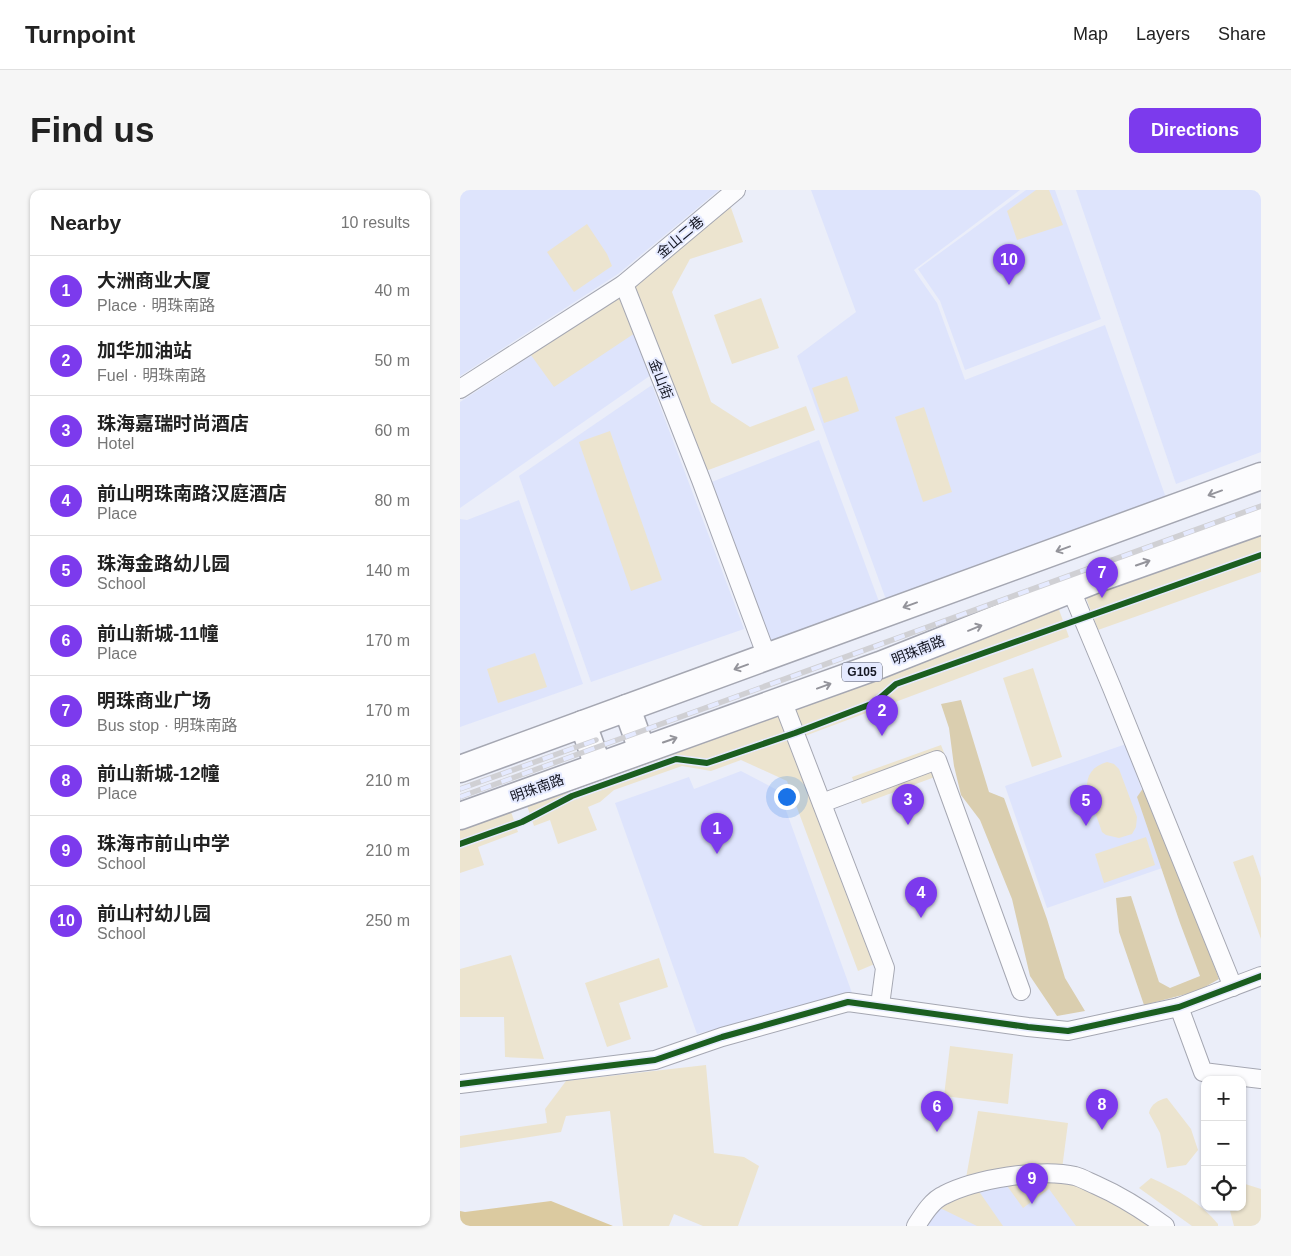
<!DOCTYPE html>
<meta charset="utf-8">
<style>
body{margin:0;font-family:Helvetica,"Noto Sans SC",sans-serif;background:#f6f6f6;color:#222}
.controls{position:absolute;right:15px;bottom:15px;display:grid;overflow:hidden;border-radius:10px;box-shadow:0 1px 4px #0004}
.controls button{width:45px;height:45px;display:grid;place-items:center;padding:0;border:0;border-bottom:1px solid #e0e0e0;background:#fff;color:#222;font:25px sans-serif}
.you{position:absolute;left:326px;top:606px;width:18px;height:18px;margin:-12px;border:4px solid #fff;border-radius:50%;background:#1a73e8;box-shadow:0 0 0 8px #1a73e833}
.badge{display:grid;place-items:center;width:32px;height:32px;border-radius:50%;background:#7c3aed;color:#fff;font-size:16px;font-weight:700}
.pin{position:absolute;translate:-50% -41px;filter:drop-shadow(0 1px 2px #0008)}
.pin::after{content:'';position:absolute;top:26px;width:18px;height:15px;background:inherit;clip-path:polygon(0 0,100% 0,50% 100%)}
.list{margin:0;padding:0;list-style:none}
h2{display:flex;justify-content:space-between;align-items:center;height:65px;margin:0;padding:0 20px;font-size:21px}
h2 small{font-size:16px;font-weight:400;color:#767676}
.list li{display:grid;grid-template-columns:32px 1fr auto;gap:15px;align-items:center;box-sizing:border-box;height:70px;padding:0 20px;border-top:1px solid #e0e0e0}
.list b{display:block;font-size:19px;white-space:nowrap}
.list p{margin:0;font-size:16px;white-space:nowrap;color:#767676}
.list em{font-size:16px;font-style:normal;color:#767676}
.icon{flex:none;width:28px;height:28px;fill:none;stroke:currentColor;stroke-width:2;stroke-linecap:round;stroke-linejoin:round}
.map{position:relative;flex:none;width:801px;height:1036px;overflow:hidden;border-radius:10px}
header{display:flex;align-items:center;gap:30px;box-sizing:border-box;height:70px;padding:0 25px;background:#fff;border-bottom:1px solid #e0e0e0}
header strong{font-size:24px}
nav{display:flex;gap:28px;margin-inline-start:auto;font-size:18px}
.intro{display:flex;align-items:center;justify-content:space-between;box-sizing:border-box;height:120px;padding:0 30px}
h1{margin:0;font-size:35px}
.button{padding:12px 22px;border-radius:10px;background:#7c3aed;color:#fff;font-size:18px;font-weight:700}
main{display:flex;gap:30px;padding:0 30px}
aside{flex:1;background:#fff;border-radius:10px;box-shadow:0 1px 4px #0004}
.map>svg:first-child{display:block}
</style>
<header>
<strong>Turnpoint</strong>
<nav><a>Map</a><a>Layers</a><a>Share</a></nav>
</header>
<div class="intro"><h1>Find us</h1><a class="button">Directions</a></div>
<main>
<aside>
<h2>Nearby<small>10 results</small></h2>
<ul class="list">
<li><span class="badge">1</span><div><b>大洲商业大厦</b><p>Place · 明珠南路</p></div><em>40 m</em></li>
<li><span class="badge">2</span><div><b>加华加油站</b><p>Fuel · 明珠南路</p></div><em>50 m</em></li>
<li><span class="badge">3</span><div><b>珠海嘉瑞时尚酒店</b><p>Hotel</p></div><em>60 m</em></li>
<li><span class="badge">4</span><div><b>前山明珠南路汉庭酒店</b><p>Place</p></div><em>80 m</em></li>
<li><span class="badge">5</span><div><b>珠海金路幼儿园</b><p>School</p></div><em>140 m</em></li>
<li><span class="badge">6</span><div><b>前山新城-11幢</b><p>Place</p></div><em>170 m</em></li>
<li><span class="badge">7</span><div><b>明珠商业广场</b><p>Bus stop · 明珠南路</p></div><em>170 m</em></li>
<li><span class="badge">8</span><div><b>前山新城-12幢</b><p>Place</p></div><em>210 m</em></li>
<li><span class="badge">9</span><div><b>珠海市前山中学</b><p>School</p></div><em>210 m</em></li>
<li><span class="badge">10</span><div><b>前山村幼儿园</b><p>School</p></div><em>250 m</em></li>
</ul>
</aside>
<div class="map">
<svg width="801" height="1036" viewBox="0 0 801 1036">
<rect width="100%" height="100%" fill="#ebeef9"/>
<g fill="#dee4fc">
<path d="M0 0H259L158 84 0 186Z"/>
<path d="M351 0H560L454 80 477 113 505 190 645 135 706 308 428 415 337 166 396 122Z"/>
<path d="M566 0H595L641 129 505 180 480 111 458 79Z"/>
<path d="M616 0H801V262L716 294Z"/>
<path d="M160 108 191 185 0 318V212Z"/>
<path d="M192 195 284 439 131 492 59 286Z"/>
<path d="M359 250 421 417 309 458 249 293Z"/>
<path d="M59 310 123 494 0 537V329L7 330Z"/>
<path d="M666 554 708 676 587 718 545 596Z"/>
<path d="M281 581 319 601 392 803 237 844 155 613 229 587 234 599Z"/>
<path d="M588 983 705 1036H456L482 1005Z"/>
</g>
<g fill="#ece4cf">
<path d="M576 0H589L603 35 557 50 547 21Z"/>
<path d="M270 15 283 52 230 69 212 102 251 212 290 237 346 216 355 240 243 282 172 96Z"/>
<path d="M127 34 147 64 152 76 114 102 87 62Z"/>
<path d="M162 101 178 141 94 197 68 161Z"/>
<path d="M301 108 319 158 272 174 254 125Z"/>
<path d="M387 186 399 221 364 233 352 198Z"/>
<path d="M464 217 492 302 463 312 435 227Z"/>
<path d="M150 241 202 390 171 401 119 252Z"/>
<path d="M801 342V382L638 440 625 405Z"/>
<path d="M598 417 609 447 342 547 331 517Z"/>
<path d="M75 463 87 497 38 513 27 479Z"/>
<path d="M573 478 602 567 572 577 543 488Z"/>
<path d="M318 518 417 773 398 781 327 591 281 570 251 581 222 576 154 600 140 612 128 617 137 640 98 654 90 630 74 636 65 610Z"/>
<path d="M481 555 491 581 402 614 392 587Z"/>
<path d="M647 572 654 574 659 579 677 627 676 637 672 644 659 648 646 645 642 642 627 599C626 585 633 576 647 572Z"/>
<path d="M49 616 58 642 18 657 24 675 0 683V633Z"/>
<path d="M686 647 695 675 644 693 635 664Z"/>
<path d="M793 665 801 688V749L773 672Z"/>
<path d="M51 765 84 869 45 867 44 827H0V779Z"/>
<path d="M199 768 208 797 159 813 171 849 147 857 125 793Z"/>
<path d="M490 856 553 864 548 914 484 906Z"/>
<path d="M246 875 254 963 284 967 299 976 278 1036H243L214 1024 209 1036H163L150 921 106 926 101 942 0 958V946L87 933 85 919 106 891Z"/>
<path d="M707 908 731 939 738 960 726 975 707 978 700 943 689 923C691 914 698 910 707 908Z"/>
<path d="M518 921 608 933 602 979 551 977 506 988Z"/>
<path d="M587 988 615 992 695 1036H616L589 999 563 1018 545 993Z"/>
<path d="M691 988C716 999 741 1013 758 1034V1036H732L679 998Z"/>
<path d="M782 993 801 999V1036H774L769 1017H782Z"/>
<path d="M518 1000 543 1036H517L480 1018 484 1010Z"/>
</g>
<g fill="#daceaf">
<path d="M501 510 529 602 544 608 587 729 605 788 625 821 597 826 570 786 552 709 520 630 501 605 494 576 489 538 481 514Z"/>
<path d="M686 594 759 789 738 801 684 815 659 742 656 708 671 706 699 792 710 798 740 786 720 733 677 607Z"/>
</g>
<path fill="#dbcaa0" d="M91 1011 153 1036H0V1021L5 1022Z"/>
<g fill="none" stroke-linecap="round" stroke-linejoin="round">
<defs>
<g id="minor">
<path d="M164 94 241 290 307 467"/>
<path d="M0 199 164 94 276 0"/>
<path d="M611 400 652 498 773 797"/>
<path d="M322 510 425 778 420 815"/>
<path d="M362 613 477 570 561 801"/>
<path d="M719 817 743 882 801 889"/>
<path d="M0 894 195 870 262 847 388 812 568 837 608 841 719 817 801 786"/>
<path d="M456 1036C463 1025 472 1010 484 1005 515 989 581 978 615 986 622 988 629 992 636 995 661 1006 683 1020 705 1036"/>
</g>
<g id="highway">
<path d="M167 518 182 560"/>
<path d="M123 534 138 576"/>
<path d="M0 579 801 286"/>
<path d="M0 626 420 475 640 388 801 331"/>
</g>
</defs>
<use href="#minor" stroke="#a5a7b2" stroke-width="20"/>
<use href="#highway" stroke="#a5a7b2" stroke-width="29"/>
<use href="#minor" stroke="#fcfcfe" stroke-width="18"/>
<use href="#highway" stroke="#fcfcfe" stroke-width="26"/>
<defs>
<g id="rail">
<path d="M0 599 136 550"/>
<path d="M0 607 801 316"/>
</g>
</defs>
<use href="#rail" stroke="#d0d0d4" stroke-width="5.5"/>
<use href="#rail" stroke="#e5eaff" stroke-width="4" stroke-dasharray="11" stroke-linecap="butt"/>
<defs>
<g id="cycleway">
<path d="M0 654 62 632 112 606 216 569 247 573 335 543 414 513 436 494 801 365"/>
<path d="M0 894 195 870 262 847 388 812 568 837 608 841 719 817 801 786"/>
</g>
</defs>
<use href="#cycleway" stroke="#e5eaff" stroke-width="9"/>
<use href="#cycleway" stroke="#1b5e20" stroke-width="6"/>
</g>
<defs><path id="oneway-shaft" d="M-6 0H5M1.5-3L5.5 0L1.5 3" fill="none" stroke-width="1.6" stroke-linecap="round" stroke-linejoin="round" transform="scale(1.25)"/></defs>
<g stroke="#94949b">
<use href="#oneway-shaft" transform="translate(755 303) rotate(160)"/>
<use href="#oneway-shaft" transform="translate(603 359) rotate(160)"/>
<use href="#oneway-shaft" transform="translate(683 373) rotate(-19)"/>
<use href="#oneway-shaft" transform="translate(450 415) rotate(160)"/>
<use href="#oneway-shaft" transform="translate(515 438) rotate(-22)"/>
<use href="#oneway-shaft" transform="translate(281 477) rotate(160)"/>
<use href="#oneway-shaft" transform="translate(364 496) rotate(-20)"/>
<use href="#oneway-shaft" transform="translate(210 550) rotate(-19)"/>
</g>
<g text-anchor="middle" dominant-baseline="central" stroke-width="4" stroke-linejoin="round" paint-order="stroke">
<rect fill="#e5eaff" stroke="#535664" stroke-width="1" x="382" y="472.5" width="40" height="19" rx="4"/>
<g font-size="12" font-weight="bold" fill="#141622">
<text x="402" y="482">G105</text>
</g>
<g font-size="14" fill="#141622" stroke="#e5eaff">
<text transform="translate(220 47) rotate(-40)">金山二巷</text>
<text transform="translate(201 189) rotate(69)">金山街</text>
<text transform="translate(458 460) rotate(-22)">明珠南路</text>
<text transform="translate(77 598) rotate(-20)">明珠南路</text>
</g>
</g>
</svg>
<div class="controls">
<button>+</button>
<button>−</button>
<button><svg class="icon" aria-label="locate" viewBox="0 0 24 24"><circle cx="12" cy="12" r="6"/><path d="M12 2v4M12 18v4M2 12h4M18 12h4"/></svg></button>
</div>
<div class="you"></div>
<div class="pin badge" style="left:257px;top:664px">1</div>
<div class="pin badge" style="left:422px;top:546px">2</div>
<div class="pin badge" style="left:448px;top:635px">3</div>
<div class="pin badge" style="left:461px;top:728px">4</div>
<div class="pin badge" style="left:626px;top:636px">5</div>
<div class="pin badge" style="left:477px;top:942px">6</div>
<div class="pin badge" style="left:642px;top:408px">7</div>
<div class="pin badge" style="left:642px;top:940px">8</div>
<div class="pin badge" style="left:572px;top:1014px">9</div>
<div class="pin badge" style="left:549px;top:95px">10</div>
</div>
</main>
